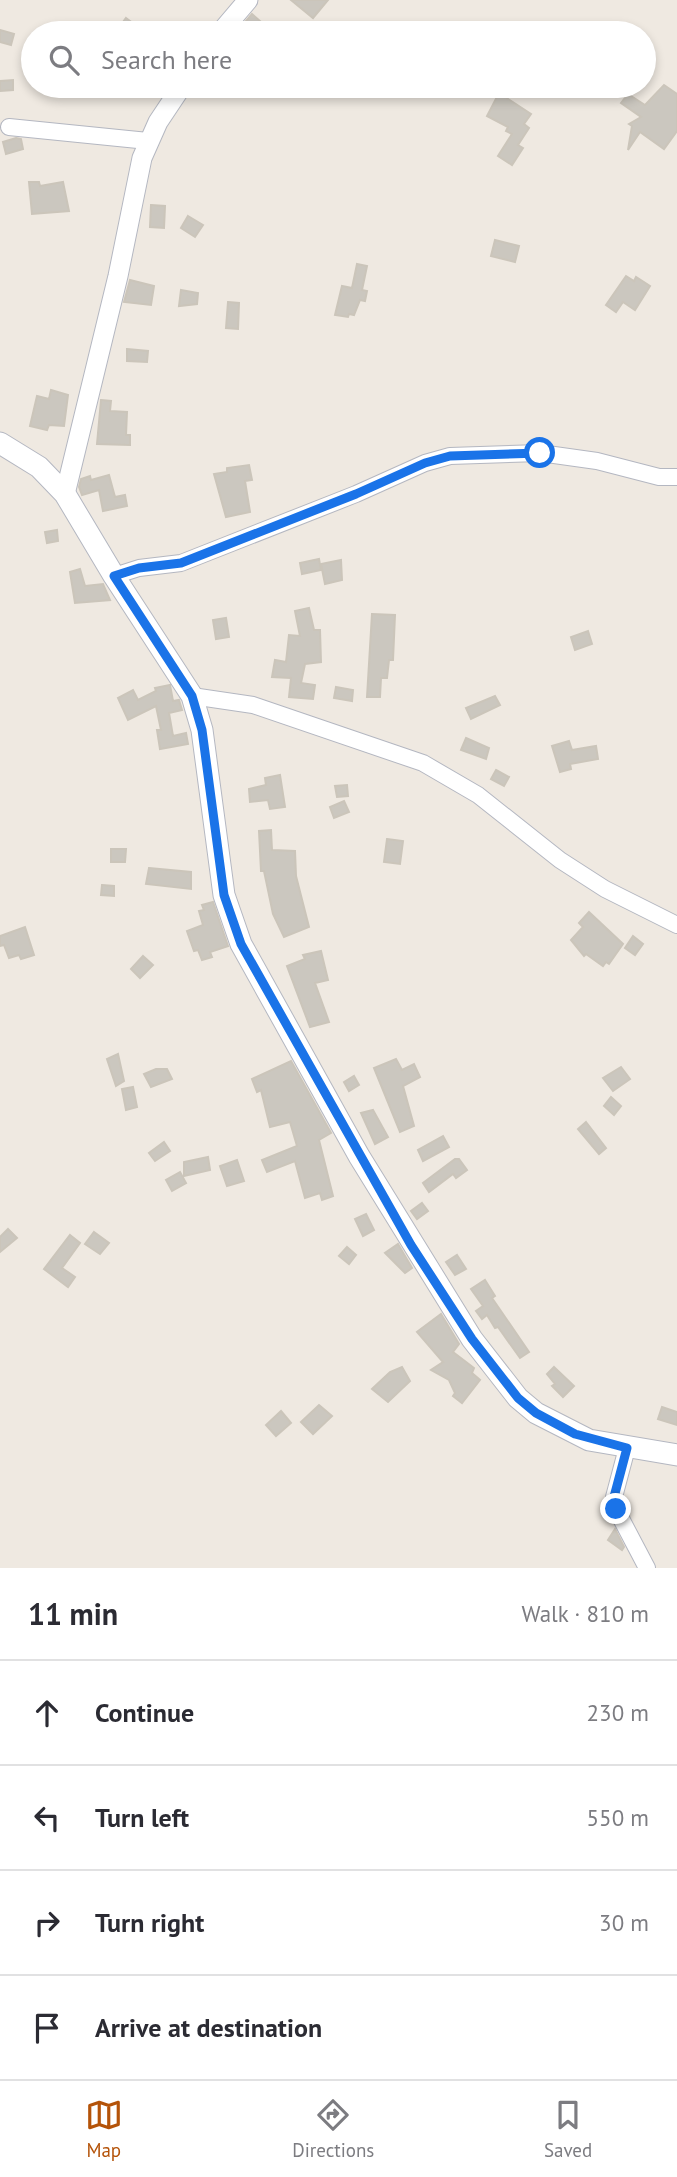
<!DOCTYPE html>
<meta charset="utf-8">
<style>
body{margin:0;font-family:"PT Sans",sans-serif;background:#f2f2f3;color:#2b2b33}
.stop{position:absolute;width:21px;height:21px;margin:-16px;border:5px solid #1a73e8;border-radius:50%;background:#fff}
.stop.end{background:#1a73e8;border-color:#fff;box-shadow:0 2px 7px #0008}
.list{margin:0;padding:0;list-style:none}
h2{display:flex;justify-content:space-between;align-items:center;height:91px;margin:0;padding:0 28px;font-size:30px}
h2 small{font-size:23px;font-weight:400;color:#7c7c81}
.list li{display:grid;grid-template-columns:46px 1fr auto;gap:21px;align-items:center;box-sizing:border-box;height:105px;padding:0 28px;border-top:2px solid #e1e1e2}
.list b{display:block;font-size:26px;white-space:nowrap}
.list em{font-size:23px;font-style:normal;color:#7c7c81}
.icon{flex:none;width:38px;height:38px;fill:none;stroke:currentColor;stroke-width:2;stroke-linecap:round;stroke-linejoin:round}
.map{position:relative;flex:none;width:677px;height:1568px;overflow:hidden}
.search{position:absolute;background:#fff;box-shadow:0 4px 10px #0003;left:21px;right:21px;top:21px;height:77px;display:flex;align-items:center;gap:18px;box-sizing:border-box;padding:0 24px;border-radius:38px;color:#7c7c81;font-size:26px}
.sheet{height:511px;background:#fff}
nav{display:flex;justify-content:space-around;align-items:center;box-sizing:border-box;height:98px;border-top:2px solid #e1e1e2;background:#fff;font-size:19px;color:#7c7c81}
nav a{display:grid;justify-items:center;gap:4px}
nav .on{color:#b45309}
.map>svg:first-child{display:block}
</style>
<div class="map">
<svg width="677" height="1568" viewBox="0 0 677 1568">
<rect width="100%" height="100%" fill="#efe9e1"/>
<g fill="#cbc7bf" stroke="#cbc5ba" stroke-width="2">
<path d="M291 0H328L313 18Z"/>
<path d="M252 14 260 21 250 33H236Z"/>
<path d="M126 18 146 33H115Z"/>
<path d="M0 30 14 34 11 45 0 42Z"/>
<path d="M13 80V90L0 91V81Z"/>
<path d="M664 85 677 94V131L664 149 640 132 628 150 632 126 629 124 641 117 621 103 628 94 645 105Z"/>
<path d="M499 93 531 114 524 124 529 128 518 145 523 148 512 165 498 156 512 134 506 131 508 127 487 116Z"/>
<path d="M16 138 21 139 23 149 6 154 3 142Z"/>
<path d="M29 182H39L40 186 63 182 69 211 32 214Z"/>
<path d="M151 205 165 206 164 228 150 227Z"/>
<path d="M188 216 203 225 195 237 181 228Z"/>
<path d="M495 240 519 246 515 262 491 256Z"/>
<path d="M357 264 367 266 362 290 367 291 365 301 360 300 354 315 349 314 348 317 335 315 342 286 352 288Z"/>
<path d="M626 276 634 281 636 277 650 286 635 310 623 302 616 312 606 305Z"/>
<path d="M130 280 154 286 151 305 124 302Z"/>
<path d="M181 290 198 293 197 304 179 306Z"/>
<path d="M228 302 239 303 238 329 226 328Z"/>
<path d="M127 349 148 351 147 362 127 361Z"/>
<path d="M51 390 68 395 64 426 49 425 47 430 30 426 37 396 49 399Z"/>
<path d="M101 400 111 401 110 411 127 412 126 435H130V445L97 444Z"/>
<path d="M249 465 252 480 245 481 250 512 226 517 214 474 227 472V468Z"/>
<path d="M109 475 115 497 125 495 127 506 103 511 99 490 82 495 79 487 81 479 90 476 91 480Z"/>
<path d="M57 530 58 541 47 543 45 532Z"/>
<path d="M319 559 321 570 302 574 300 563Z"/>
<path d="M341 560 342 580 325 584 321 564Z"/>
<path d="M80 569 85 586 103 584 110 600 75 603 70 572Z"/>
<path d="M309 608 314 630H320L321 662 305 664 301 683 315 685 313 699 289 697 291 678 272 677 275 660 286 662 289 635 300 636 295 611Z"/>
<path d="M372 614 395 615 393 660H389L387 678H381L380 697H367Z"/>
<path d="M226 618 229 637 216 639 213 620Z"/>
<path d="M588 631 592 644 575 650 571 637Z"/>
<path d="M170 685 173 701 179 700 182 710 169 713 173 736 186 733 188 744 160 749 157 730H161L156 706 128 720 118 698 133 690 138 700 156 691 155 688Z"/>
<path d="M336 687 353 690 352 701 334 698Z"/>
<path d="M495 696 500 705 471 719 466 708Z"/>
<path d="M466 738 489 748 486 759 461 750Z"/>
<path d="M569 741 572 750 596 746 598 759 570 764 571 769 560 772 552 746Z"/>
<path d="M496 770 509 777 504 786 491 779Z"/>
<path d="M280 775 285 807 270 809 268 800 250 802 249 789 266 785 265 778Z"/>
<path d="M347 785 348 796 337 797 335 786Z"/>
<path d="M344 801 349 812 334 818 330 807Z"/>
<path d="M271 830 272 850 295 851 296 876 309 927 284 937 273 914 264 871H261L259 831Z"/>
<path d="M387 839 403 841 400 864 384 862Z"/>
<path d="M111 849H126L125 862H111Z"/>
<path d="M149 868 191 872V889L146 884Z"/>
<path d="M102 885 114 886V896L101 895Z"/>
<path d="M213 902 228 946 210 952 212 957 202 960 198 950 194 951 187 931 203 925 199 911 204 910 202 905Z"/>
<path d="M589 912 623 944 609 964 606 962 603 966 586 954 584 956 571 940 583 927 579 923Z"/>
<path d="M25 927 34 955 21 959 19 955 9 958 4 945 0 946V936Z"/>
<path d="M633 936 643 944 635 955 625 948Z"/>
<path d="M321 951 328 980 315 983 329 1022 310 1027 287 966 305 959 303 955Z"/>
<path d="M143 956 153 965 140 978 131 969Z"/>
<path d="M118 1054 124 1081 116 1086 107 1059Z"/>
<path d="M396 1059 402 1070 414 1064 420 1077 403 1086 414 1126 400 1132 374 1068Z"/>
<path d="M291 1061 331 1133 319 1140 333 1196 322 1200 320 1193 305 1198 295 1161 267 1172 262 1160 297 1146 290 1122 270 1127 261 1090 257 1092 252 1079Z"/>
<path d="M621 1067 630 1079 613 1091 603 1078Z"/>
<path d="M156 1069H167L172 1079 151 1087 144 1074Z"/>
<path d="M354 1076 359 1085 349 1091 344 1082Z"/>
<path d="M133 1087 137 1107 126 1110 122 1089Z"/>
<path d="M611 1097 621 1106 614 1115 604 1106Z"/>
<path d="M373 1110 388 1137 375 1144 361 1113Z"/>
<path d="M586 1122 606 1148 599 1154 578 1129Z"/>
<path d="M443 1136 449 1147 423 1161 418 1150Z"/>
<path d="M164 1142 170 1151 155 1161 149 1153Z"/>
<path d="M208 1157 210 1170 184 1176V1162Z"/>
<path d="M455 1159H459L467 1170 456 1178 453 1174 429 1192 423 1183Z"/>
<path d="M237 1160 244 1181 227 1186 220 1166Z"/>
<path d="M180 1172 186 1183 172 1191 166 1180Z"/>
<path d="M422 1203 428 1211 417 1219 411 1211Z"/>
<path d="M366 1214 374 1230 363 1236 355 1219Z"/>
<path d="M8 1229 17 1238 0 1252V1237Z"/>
<path d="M94 1232 109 1243 100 1254 85 1244Z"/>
<path d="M70 1235 80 1243 62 1268 75 1277 68 1287 44 1269Z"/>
<path d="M398 1244 412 1268 405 1273 385 1253Z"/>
<path d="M347 1247 356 1255 349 1264 339 1256Z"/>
<path d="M457 1255 466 1269 455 1275 446 1262Z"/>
<path d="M485 1280 495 1296 492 1298 529 1352 520 1358 498 1327 495 1328 487 1315 482 1319 476 1311 483 1306 471 1289Z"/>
<path d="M441 1314 459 1344 453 1352 474 1368 472 1373 480 1380 462 1403 453 1396 455 1393 449 1380 431 1370 443 1362 417 1332Z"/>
<path d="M402 1367 410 1381 388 1402 372 1389 390 1372Z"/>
<path d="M554 1367 574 1386 563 1397 552 1386 555 1384 547 1374Z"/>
<path d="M319 1405 332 1416 313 1434 301 1422Z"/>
<path d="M662 1407 677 1412V1425L658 1419Z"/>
<path d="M281 1411 291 1423 276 1436 266 1425Z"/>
<path d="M615 1529 624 1547 622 1550 608 1540Z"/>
</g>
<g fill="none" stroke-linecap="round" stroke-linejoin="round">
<defs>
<g id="minor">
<path d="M9 127 148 141"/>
<path d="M114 576 139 568 181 563 356 494 425 463 450 456 540 453 597 461 659 477H677"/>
<path d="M192 696 253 705 423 763 478 795 560 860 605 889 677 925"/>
<path d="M627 1448 614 1497 616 1509 647 1568"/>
</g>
<g id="tertiary">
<path d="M220 33 248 0"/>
<path d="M65 494 118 276 142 158 158 122 182 86"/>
</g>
<path id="secondary" d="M0 443 39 467 65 494 114 576 192 696 202 730 224 895 241 944 359 1156 472 1339 518 1398 536 1413 589 1440 677 1455"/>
</defs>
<use href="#minor" stroke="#b4b7c1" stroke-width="18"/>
<use href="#tertiary" stroke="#b4b7c1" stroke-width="21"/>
<use href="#secondary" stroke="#b4b7c1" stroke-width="23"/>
<use href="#minor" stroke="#fff" stroke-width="16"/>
<use href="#tertiary" stroke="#fff" stroke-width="19"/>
<use href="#secondary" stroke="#fff" stroke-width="21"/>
</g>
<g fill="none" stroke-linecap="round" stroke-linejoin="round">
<path stroke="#1a73e8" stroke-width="9" d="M540 453 450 456 425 463 356 494 181 563 139 568 114 576 192 696 202 730 224 895 241 944 411 1245 472 1339 518 1398 536 1413 575 1434 627 1448 614 1497 616 1509"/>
</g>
</svg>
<div class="stop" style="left:540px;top:453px"></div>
<div class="stop end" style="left:616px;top:1509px"></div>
<div class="search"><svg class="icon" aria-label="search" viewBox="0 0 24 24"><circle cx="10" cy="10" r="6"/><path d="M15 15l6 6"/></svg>Search here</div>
</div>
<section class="sheet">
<h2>11 min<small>Walk · 810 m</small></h2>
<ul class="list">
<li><svg class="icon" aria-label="ahead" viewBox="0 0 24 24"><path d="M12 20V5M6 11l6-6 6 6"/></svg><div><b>Continue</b></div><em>230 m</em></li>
<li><svg class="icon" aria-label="left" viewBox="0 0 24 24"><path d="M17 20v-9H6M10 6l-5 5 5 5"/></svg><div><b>Turn left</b></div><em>550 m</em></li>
<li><svg class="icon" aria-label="right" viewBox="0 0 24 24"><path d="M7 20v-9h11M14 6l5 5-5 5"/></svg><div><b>Turn right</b></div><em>30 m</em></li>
<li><svg class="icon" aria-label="arrive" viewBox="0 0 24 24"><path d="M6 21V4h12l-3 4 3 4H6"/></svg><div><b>Arrive at destination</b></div></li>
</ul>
</section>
<nav>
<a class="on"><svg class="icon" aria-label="map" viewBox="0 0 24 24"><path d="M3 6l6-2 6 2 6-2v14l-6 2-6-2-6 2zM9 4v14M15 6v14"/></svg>Map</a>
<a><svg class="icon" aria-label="directions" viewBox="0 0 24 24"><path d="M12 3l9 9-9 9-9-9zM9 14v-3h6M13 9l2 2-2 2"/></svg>Directions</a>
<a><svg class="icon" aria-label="saved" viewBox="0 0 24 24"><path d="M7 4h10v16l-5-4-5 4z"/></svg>Saved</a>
</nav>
